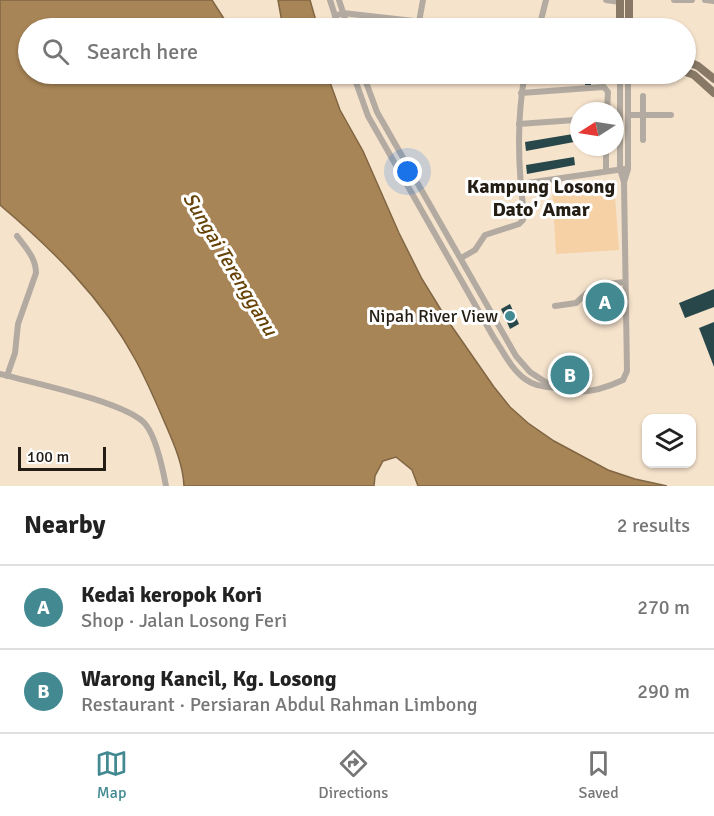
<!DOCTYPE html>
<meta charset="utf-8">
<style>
body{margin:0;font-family:Signika,sans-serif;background:#f6f6f6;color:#222}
.controls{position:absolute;right:18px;bottom:18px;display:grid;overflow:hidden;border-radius:12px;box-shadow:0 2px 4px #0004}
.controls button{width:54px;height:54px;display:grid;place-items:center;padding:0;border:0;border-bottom:2px solid #e0e0e0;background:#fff;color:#222;font:30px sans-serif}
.compass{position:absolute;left:570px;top:102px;width:54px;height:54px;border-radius:50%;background:#fff;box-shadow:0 2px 4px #0004;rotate:258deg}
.scale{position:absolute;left:18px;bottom:15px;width:88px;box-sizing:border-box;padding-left:6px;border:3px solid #241d14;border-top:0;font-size:16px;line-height:21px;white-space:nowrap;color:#241d14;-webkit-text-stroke:4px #fff;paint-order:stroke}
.you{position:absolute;left:408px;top:172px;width:21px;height:21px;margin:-15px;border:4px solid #fff;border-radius:50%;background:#1a73e8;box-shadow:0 0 0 9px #1a73e833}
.badge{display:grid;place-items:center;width:39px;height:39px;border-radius:50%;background:#428991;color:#fff;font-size:20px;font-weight:700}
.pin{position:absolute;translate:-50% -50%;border:3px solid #fff;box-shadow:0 2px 6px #0006}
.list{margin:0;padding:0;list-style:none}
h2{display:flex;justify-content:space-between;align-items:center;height:78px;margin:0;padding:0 24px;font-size:26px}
h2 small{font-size:20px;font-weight:400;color:#767676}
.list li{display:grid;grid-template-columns:39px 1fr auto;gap:18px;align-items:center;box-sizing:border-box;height:84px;padding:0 24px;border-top:2px solid #e0e0e0}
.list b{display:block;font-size:22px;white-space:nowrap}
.list p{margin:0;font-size:20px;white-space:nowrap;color:#767676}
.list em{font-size:20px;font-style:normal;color:#767676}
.icon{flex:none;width:33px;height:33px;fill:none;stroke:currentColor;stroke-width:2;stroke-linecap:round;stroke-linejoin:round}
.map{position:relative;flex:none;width:714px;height:486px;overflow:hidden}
.search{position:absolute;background:#fff;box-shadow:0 2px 4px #0004;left:18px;right:18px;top:18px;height:66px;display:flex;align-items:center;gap:15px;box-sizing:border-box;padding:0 21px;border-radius:33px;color:#767676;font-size:22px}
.sheet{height:246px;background:#fff}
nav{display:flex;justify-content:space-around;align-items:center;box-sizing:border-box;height:84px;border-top:2px solid #e0e0e0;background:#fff;font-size:16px;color:#767676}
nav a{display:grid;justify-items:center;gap:3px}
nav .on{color:#428991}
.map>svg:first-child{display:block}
</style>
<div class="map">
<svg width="714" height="486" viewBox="0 0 714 486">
<rect width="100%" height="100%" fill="#f6e3cc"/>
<path fill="#f5d1a5" d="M614 183 619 250 556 254 552 187Z"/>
<g fill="#a88557" stroke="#806643" stroke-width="1.5">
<path d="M0 0H212L230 28H28V74H327L340 110 363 151 399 233 422 279 446 318 494 387 510 407 528 423 554 441 608 470 635 479 667 486H418L412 470 396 457 383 461 375 476 374 486H184C183 463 173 442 164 421 155 400 146 379 135 359 102 298 52 249 0 205Z"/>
<path d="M278 0H310L318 28H283Z"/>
</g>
<g fill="#28474b">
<path d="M585 74 596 76V81H591V85H585Z"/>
<path d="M573 134 574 142 526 151 525 142Z"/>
<path d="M574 157 575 165 527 174 526 165Z"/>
<path d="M714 289V307L685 318 679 303Z"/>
<path d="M510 304 519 324 510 329 501 309Z"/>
<path d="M714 322V367L699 328Z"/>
<path d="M566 369 576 373 574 381 563 377Z"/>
</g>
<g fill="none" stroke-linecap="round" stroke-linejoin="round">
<g stroke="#b3aba1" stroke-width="6">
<path d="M330 0 339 28"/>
<path d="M339 0 348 28"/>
<path d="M606 0 620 2"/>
<path d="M674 0H692"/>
<path d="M705 0 714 1"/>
<path d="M335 16 343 13 476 28"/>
<path d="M419 22 423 0"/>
<path d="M539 28 546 0"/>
<path d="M353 74 368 116 494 338C503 351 511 369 525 379 536 387 543 386 555 388 560 388 564 390 569 391 588 394 606 388 623 380L627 371 624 182 620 169V74"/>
<path d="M363 74 377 112 516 356 530 372 553 387"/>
<path d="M521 93 604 87 608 92 607 111"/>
<path d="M643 96V140"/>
<path d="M629 115H671"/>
<path d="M519 124 575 120 579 123"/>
<path d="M606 171V147"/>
<path d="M624 182 628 169V74"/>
<path d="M520 184 624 169"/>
<path d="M461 258 475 250 485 235 519 224 523 220 524 214C518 167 516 120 525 74"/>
<path d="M555 306 576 303 590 290 597 285 625 282"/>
<path d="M0 374C30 382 130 403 146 425 156 438 163 470 166 486"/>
<path d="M7 376 15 353 18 324 36 273C36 258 26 248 17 236"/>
</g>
<g stroke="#887967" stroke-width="8">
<path d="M620 28V0"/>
<path d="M629 28V0"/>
<path d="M686 61 698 66 714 79"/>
<path d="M686 72 694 75 714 93"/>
</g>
</g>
<circle fill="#428991" stroke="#fff" stroke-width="2" cx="510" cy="316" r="6"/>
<g text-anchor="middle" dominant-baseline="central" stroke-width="6" stroke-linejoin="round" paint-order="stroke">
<g font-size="18" fill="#241d14" stroke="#fff" text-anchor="end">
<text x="498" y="316">Nipah River View</text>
</g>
<g font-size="20" font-weight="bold" fill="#241d14" stroke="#fff">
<text x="541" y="186">Kampung Losong<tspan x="541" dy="23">Dato' Amar</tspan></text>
</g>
<g font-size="20" font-style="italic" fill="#664206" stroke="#fff">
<text transform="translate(230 264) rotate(59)">Sungai Terengganu</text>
</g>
</g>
</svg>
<div class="controls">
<button><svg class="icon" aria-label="layers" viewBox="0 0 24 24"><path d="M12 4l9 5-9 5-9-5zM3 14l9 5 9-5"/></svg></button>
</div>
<svg class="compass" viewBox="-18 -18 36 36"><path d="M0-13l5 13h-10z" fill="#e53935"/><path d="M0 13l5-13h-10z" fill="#767676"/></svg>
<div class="scale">100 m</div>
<div class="you"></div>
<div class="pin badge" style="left:605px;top:302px">A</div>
<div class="pin badge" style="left:570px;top:375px">B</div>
<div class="search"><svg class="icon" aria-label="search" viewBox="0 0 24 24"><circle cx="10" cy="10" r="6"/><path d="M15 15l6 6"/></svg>Search here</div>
</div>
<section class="sheet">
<h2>Nearby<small>2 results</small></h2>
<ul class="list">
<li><span class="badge">A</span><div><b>Kedai keropok Kori</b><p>Shop · Jalan Losong Feri</p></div><em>270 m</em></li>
<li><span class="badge">B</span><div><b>Warong Kancil, Kg. Losong</b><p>Restaurant · Persiaran Abdul Rahman Limbong</p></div><em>290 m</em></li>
</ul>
</section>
<nav>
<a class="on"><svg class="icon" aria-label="map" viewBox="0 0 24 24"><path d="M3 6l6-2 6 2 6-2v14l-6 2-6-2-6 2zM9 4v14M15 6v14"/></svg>Map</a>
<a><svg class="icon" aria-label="directions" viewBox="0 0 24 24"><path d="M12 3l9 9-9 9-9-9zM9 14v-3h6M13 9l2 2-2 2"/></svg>Directions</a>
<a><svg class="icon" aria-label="saved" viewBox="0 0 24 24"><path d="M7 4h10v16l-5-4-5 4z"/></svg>Saved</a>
</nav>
